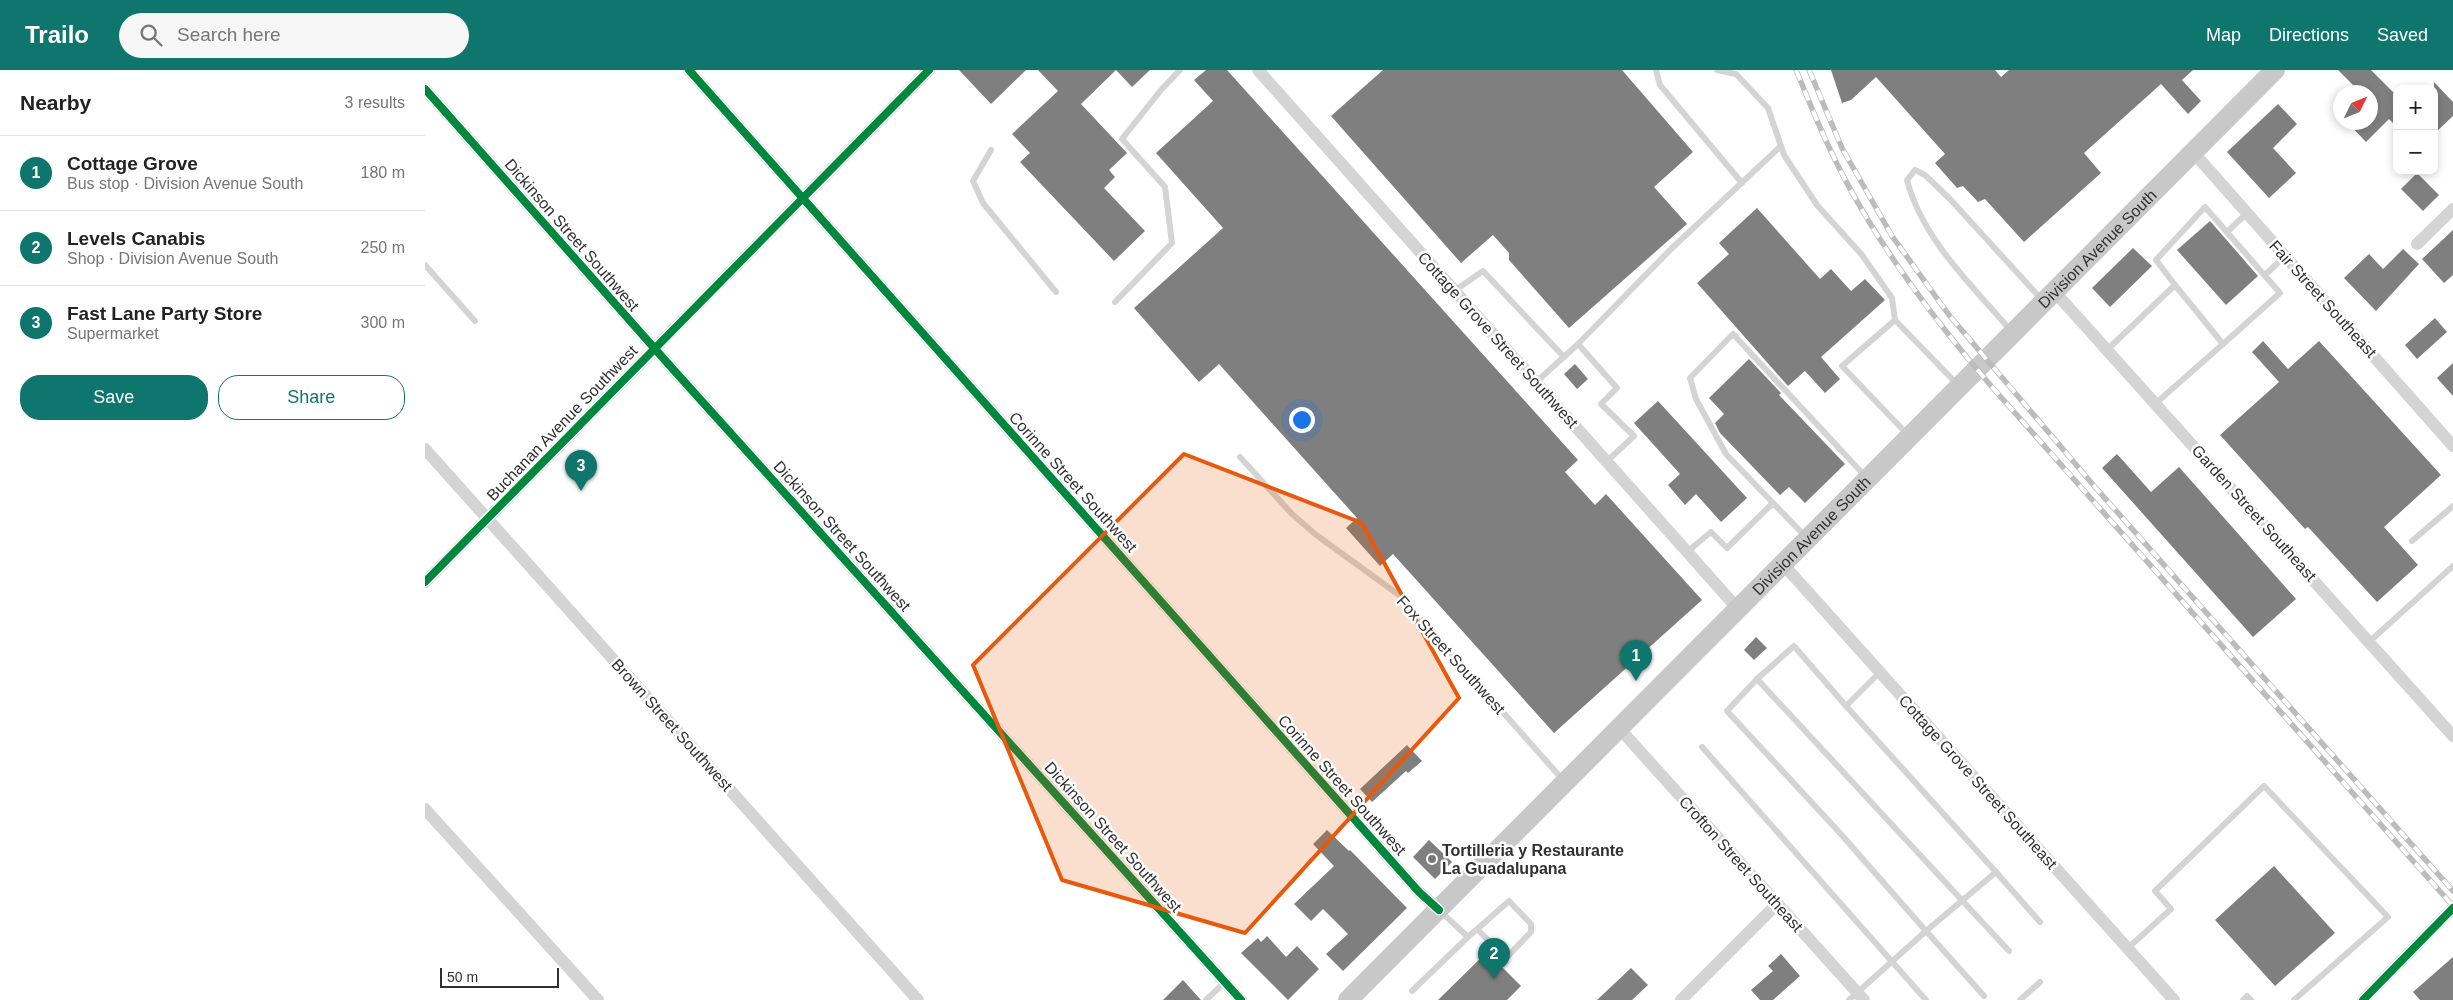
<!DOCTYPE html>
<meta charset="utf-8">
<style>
body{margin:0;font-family:Arial,sans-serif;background:#f6f6f6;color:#222}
.controls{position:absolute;right:15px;top:15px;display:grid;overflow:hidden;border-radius:10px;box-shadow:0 2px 8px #0003}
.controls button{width:45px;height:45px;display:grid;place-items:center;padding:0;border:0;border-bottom:1px solid #e0e0e0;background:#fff;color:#222;font:25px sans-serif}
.compass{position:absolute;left:1908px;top:15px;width:45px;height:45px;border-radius:50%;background:#fff;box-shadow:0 2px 8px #0003;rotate:47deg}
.scale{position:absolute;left:15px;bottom:12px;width:119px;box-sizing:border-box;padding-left:5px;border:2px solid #303030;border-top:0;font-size:14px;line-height:18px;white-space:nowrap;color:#303030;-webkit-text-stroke:4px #fff;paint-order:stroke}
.you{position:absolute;left:876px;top:349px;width:18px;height:18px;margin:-12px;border:4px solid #fff;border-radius:50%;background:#1a73e8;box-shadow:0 0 0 8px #1a73e833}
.badge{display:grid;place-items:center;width:32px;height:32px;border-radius:50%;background:#0f766e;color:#fff;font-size:16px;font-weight:700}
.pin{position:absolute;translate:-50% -41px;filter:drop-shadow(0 1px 2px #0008)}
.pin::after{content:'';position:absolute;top:26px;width:18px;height:15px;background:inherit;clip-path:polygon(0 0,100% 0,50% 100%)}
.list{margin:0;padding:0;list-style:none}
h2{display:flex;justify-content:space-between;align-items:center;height:65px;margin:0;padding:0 20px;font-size:21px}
h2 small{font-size:16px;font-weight:400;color:#767676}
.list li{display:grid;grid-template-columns:32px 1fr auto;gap:15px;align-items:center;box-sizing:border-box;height:75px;padding:0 20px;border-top:1px solid #e0e0e0}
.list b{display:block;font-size:19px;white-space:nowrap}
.list p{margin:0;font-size:16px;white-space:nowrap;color:#767676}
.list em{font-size:16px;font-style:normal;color:#767676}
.actions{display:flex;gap:10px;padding:15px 20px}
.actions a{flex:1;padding:11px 0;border:1px solid #0f766e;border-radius:20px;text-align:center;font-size:18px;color:#0f766e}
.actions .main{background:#0f766e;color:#fff}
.icon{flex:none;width:28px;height:28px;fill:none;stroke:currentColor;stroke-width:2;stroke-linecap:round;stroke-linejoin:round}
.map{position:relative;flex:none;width:2028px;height:930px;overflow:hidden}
header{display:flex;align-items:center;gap:30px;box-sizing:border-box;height:70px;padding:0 25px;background:#0f766e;color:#fff}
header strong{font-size:24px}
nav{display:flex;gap:28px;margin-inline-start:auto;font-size:18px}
.search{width:350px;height:45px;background:#f6f6f6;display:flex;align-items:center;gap:12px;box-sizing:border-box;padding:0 18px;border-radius:28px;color:#767676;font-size:19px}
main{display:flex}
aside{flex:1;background:#fff}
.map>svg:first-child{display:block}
</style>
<header>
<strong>Trailo</strong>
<div class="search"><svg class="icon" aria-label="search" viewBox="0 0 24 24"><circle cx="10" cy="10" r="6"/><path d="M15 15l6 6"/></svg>Search here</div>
<nav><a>Map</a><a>Directions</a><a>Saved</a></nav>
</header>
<main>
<aside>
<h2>Nearby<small>3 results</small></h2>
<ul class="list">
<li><span class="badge">1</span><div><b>Cottage Grove</b><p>Bus stop · Division Avenue South</p></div><em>180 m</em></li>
<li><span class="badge">2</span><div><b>Levels Canabis</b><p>Shop · Division Avenue South</p></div><em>250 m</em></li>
<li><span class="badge">3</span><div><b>Fast Lane Party Store</b><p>Supermarket</p></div><em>300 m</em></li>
</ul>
<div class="actions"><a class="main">Save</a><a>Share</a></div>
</aside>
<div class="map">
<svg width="2028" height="930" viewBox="0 0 2028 930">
<rect width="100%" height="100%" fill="#fff"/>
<g fill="#7f7f7f">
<path d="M534 0H601L566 34Z"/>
<path d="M613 0H691L656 34 702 83 684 100 690 107 679 118 720 161 689 191 595 92 605 83 587 64 633 21Z"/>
<path d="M691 0H725L707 17Z"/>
<path d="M781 0H802L1153 390 1140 402 1170 435 1181 424 1277 530 1129 663 968 484 955 496 921 458 932 448 794 294 774 312 709 238 798 158 731 83 788 31 769 10Z"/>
<path d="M958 0H1197L1268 82 1229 117 1262 154 1144 258 1084 190V183L1068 165 1036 193 906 46Z"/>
<path d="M1406 0H1570L1576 7 1584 0H1768L1757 10 1776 31 1763 44 1736 14 1659 83 1676 103 1599 172 1560 129 1553 132 1538 116 1532 118 1510 93 1520 84 1451 7 1426 30 1417 33Z"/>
<path d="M1913 0H1946L1972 26V57L1964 49 1941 72 1922 52H1946V22H1935Z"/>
<path d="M2009 12 2028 32V46L2009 64Z"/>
<path d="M1853 34 1872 54 1848 78 1871 103 1844 128 1802 82Z"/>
<path d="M1992 103 2014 125 1998 141 1976 119Z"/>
<path d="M1332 138 1395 209 1406 199 1426 221 1440 209 1460 230 1396 287 1415 309 1400 323 1380 301 1363 316 1272 213 1304 184 1294 173Z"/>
<path d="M1785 151 1833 206 1801 235 1752 180Z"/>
<path d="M2028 160V205L2019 213 1997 189Z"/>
<path d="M1708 178 1727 196 1685 237 1667 218Z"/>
<path d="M1978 179 1994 194 1951 241 1919 208 1944 184 1958 199Z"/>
<path d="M2010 248 2022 262 1992 289 1980 275Z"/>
<path d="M1838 271 1863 299 1894 271 2016 405 1959 457 1993 495 1952 532 1883 457 1880 459 1795 365 1854 312 1827 282Z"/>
<path d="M1324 289 1356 323 1354 325 1420 394 1380 433 1364 417 1355 425 1295 363 1290 353 1299 344 1284 328Z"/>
<path d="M2028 293V326L2012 308Z"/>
<path d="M1150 294 1163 309 1152 319 1139 304Z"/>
<path d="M1233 331 1322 428 1296 452 1271 424 1260 435 1243 415 1255 404 1209 353Z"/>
<path d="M1692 384 1726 422 1754 397 1871 529 1828 567 1677 398Z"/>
<path d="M1331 567 1342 578 1329 590 1319 580Z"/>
<path d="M982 675 997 691 983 703 981 701 947 732 935 719Z"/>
<path d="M902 760 924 781 925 780 982 838 918 901 901 884 923 864 898 839 886 851 869 834 909 796 888 774Z"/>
<path d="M1004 770 1027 792 1010 809 988 787Z"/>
<path d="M1849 796 1910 863 1850 916 1790 850Z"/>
<path d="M842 866 861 887 872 876 894 899 863 930 816 883 833 868 836 872Z"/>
<path d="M1062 882 1096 916 1082 930H1013Z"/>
<path d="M1356 884 1375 906 1348 930H1335L1326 920 1348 901 1343 896Z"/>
<path d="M2028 887V930H1995L1988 922Z"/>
<path d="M1206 898 1223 915 1207 930H1172Z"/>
<path d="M758 910 776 930H738Z"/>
</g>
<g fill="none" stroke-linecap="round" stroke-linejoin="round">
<g stroke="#d4d4d4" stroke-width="6">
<path d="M1231 0 1235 15 1317 113"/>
<path d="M1292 0 1311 4 1343 38 1359 85 1392 135 1437 185 1467 228 1470 250"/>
<path d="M566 80 548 111 558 133 631 222"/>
<path d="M1802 162 1822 143"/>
<path d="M0 195 50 251"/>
<path d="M1840 205 1860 186"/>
<path d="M1750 215 1731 190 1780 137 1855 223 1798 274"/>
<path d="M1029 221 1058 201 1139 287"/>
<path d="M690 232 747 173 740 117 697 69 736 20 755 0"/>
<path d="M1587 262C1548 216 1498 171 1482 110L1490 100 1500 105 1525 129 1618 231"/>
<path d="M1153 274 1246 179 1356 76"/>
<path d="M1682 280 1750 215 1798 274 1730 334"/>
<path d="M1110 313 1153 274 1192 318 1176 334 1209 366 1181 392"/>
<path d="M1483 365 1417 296 1470 250 1533 315"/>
<path d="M815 387 867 444 890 464 974 525 1138 710"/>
<path d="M1348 433 1301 384 1271 329 1265 308 1308 264 1440 406"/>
<path d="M1987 471 2028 436"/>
<path d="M1262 482 1286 462 1302 478 1348 433 1381 467"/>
<path d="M1944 572 2028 496"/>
<path d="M1332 609 1584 881"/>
<path d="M1421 636 1571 802 1501 861 1559 926"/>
<path d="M1277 677 1501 930"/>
<path d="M1571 802 1615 852"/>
<path d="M1043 867 1084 831 1106 854V862L1081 888 1052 859"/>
<path d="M1703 878 1746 839 1730 821 1839 716 1963 847 1869 930"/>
<path d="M987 921 1043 867 1015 841"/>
<path d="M781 930 800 912"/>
<path d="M1424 930 1501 861 1414 762 1302 641 1332 609 1369 576 1421 636 1455 602"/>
<path d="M1595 930 1615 912"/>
<path d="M1818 930 1822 926 1826 930"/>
</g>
<g stroke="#d4d4d4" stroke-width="12">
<path d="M264 0 994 822 1014 840"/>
<path d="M833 0 1313 539"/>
<path d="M0 19 246 297 816 930"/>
<path d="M1768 82 2028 376"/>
<path d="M1992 174 2028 139"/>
<path d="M1629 221 2028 666"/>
<path d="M0 379 493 930"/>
<path d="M1357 493 1749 930"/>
<path d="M0 512 504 0"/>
<path d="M1194 658 1439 930"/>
<path d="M0 739 173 930"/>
<path d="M1256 930 1352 834"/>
<path d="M1938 930 2028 838"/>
</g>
<path stroke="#c8c8c8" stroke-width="20" id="s1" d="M923 930 1850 0"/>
<defs>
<g id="rail">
<path d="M1371 0C1382 26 1392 52 1404 77 1444 164 1505 245 1567 317L2028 836"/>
<path d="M1384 0 1417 78 1467 166 1524 245 1670 417 2028 821"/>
</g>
</defs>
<use href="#rail" stroke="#bcbcbc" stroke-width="5.5"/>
<use href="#rail" stroke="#fff" stroke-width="4" stroke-dasharray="11" stroke-linecap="butt"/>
<defs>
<g id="cycleway">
<path d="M264 0 994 822 1014 840"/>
<path d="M0 19 246 297 816 930"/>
<path d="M0 512 504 0"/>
<path d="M1938 930 2028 838"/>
</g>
</defs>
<use href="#cycleway" stroke="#fff" stroke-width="11"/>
<use href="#cycleway" stroke="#00873e" stroke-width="8"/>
</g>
<path fill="#e8590c" fill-opacity="0.2" stroke="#e8590c" stroke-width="4" stroke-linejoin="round" d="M759 384 937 453 1034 628 820 863 637 810 548 595Z"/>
<circle fill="#787878" stroke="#fff" stroke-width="2" cx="1007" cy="789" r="5"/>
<g text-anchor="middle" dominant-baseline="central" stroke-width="5" stroke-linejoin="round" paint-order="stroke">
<g font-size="16" fill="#303030" stroke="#fff">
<text transform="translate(147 165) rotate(49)">Dickinson Street Southwest</text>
<text stroke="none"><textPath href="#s1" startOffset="1061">Division Avenue South</textPath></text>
<text transform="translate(1898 229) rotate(48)">Fair Street Southeast</text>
<text transform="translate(1073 270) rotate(48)">Cottage Grove Street Southwest</text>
<text transform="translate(137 353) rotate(-46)">Buchanan Avenue Southwest</text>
<text transform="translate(648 412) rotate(48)">Corinne Street Southwest</text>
<text transform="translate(1829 443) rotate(48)">Garden Street Southeast</text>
<text stroke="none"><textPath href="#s1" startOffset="656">Division Avenue South</textPath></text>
<text transform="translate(417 466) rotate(48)">Dickinson Street Southwest</text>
<text transform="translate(1026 585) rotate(48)">Fox Street Southwest</text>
<text transform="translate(247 655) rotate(48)">Brown Street Southwest</text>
<text transform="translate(1553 712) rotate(48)">Cottage Grove Street Southeast</text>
<text transform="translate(917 715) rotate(48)">Corinne Street Southwest</text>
<text transform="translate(688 767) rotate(48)">Dickinson Street Southwest</text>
<text transform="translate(1316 794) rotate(48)">Crofton Street Southeast</text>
</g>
<g font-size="16" font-weight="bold" fill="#303030" stroke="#fff" text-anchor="start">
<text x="1017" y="780">Tortilleria y Restaurante<tspan x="1017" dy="18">La Guadalupana</tspan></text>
</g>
</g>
</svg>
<div class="controls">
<button>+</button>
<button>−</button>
</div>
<svg class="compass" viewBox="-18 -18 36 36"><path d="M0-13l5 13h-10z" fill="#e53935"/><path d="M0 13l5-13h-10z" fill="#767676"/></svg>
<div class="scale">50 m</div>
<div class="you"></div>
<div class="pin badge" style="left:1211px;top:611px">1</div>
<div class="pin badge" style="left:1069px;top:909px">2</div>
<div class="pin badge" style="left:156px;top:421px">3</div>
</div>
</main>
